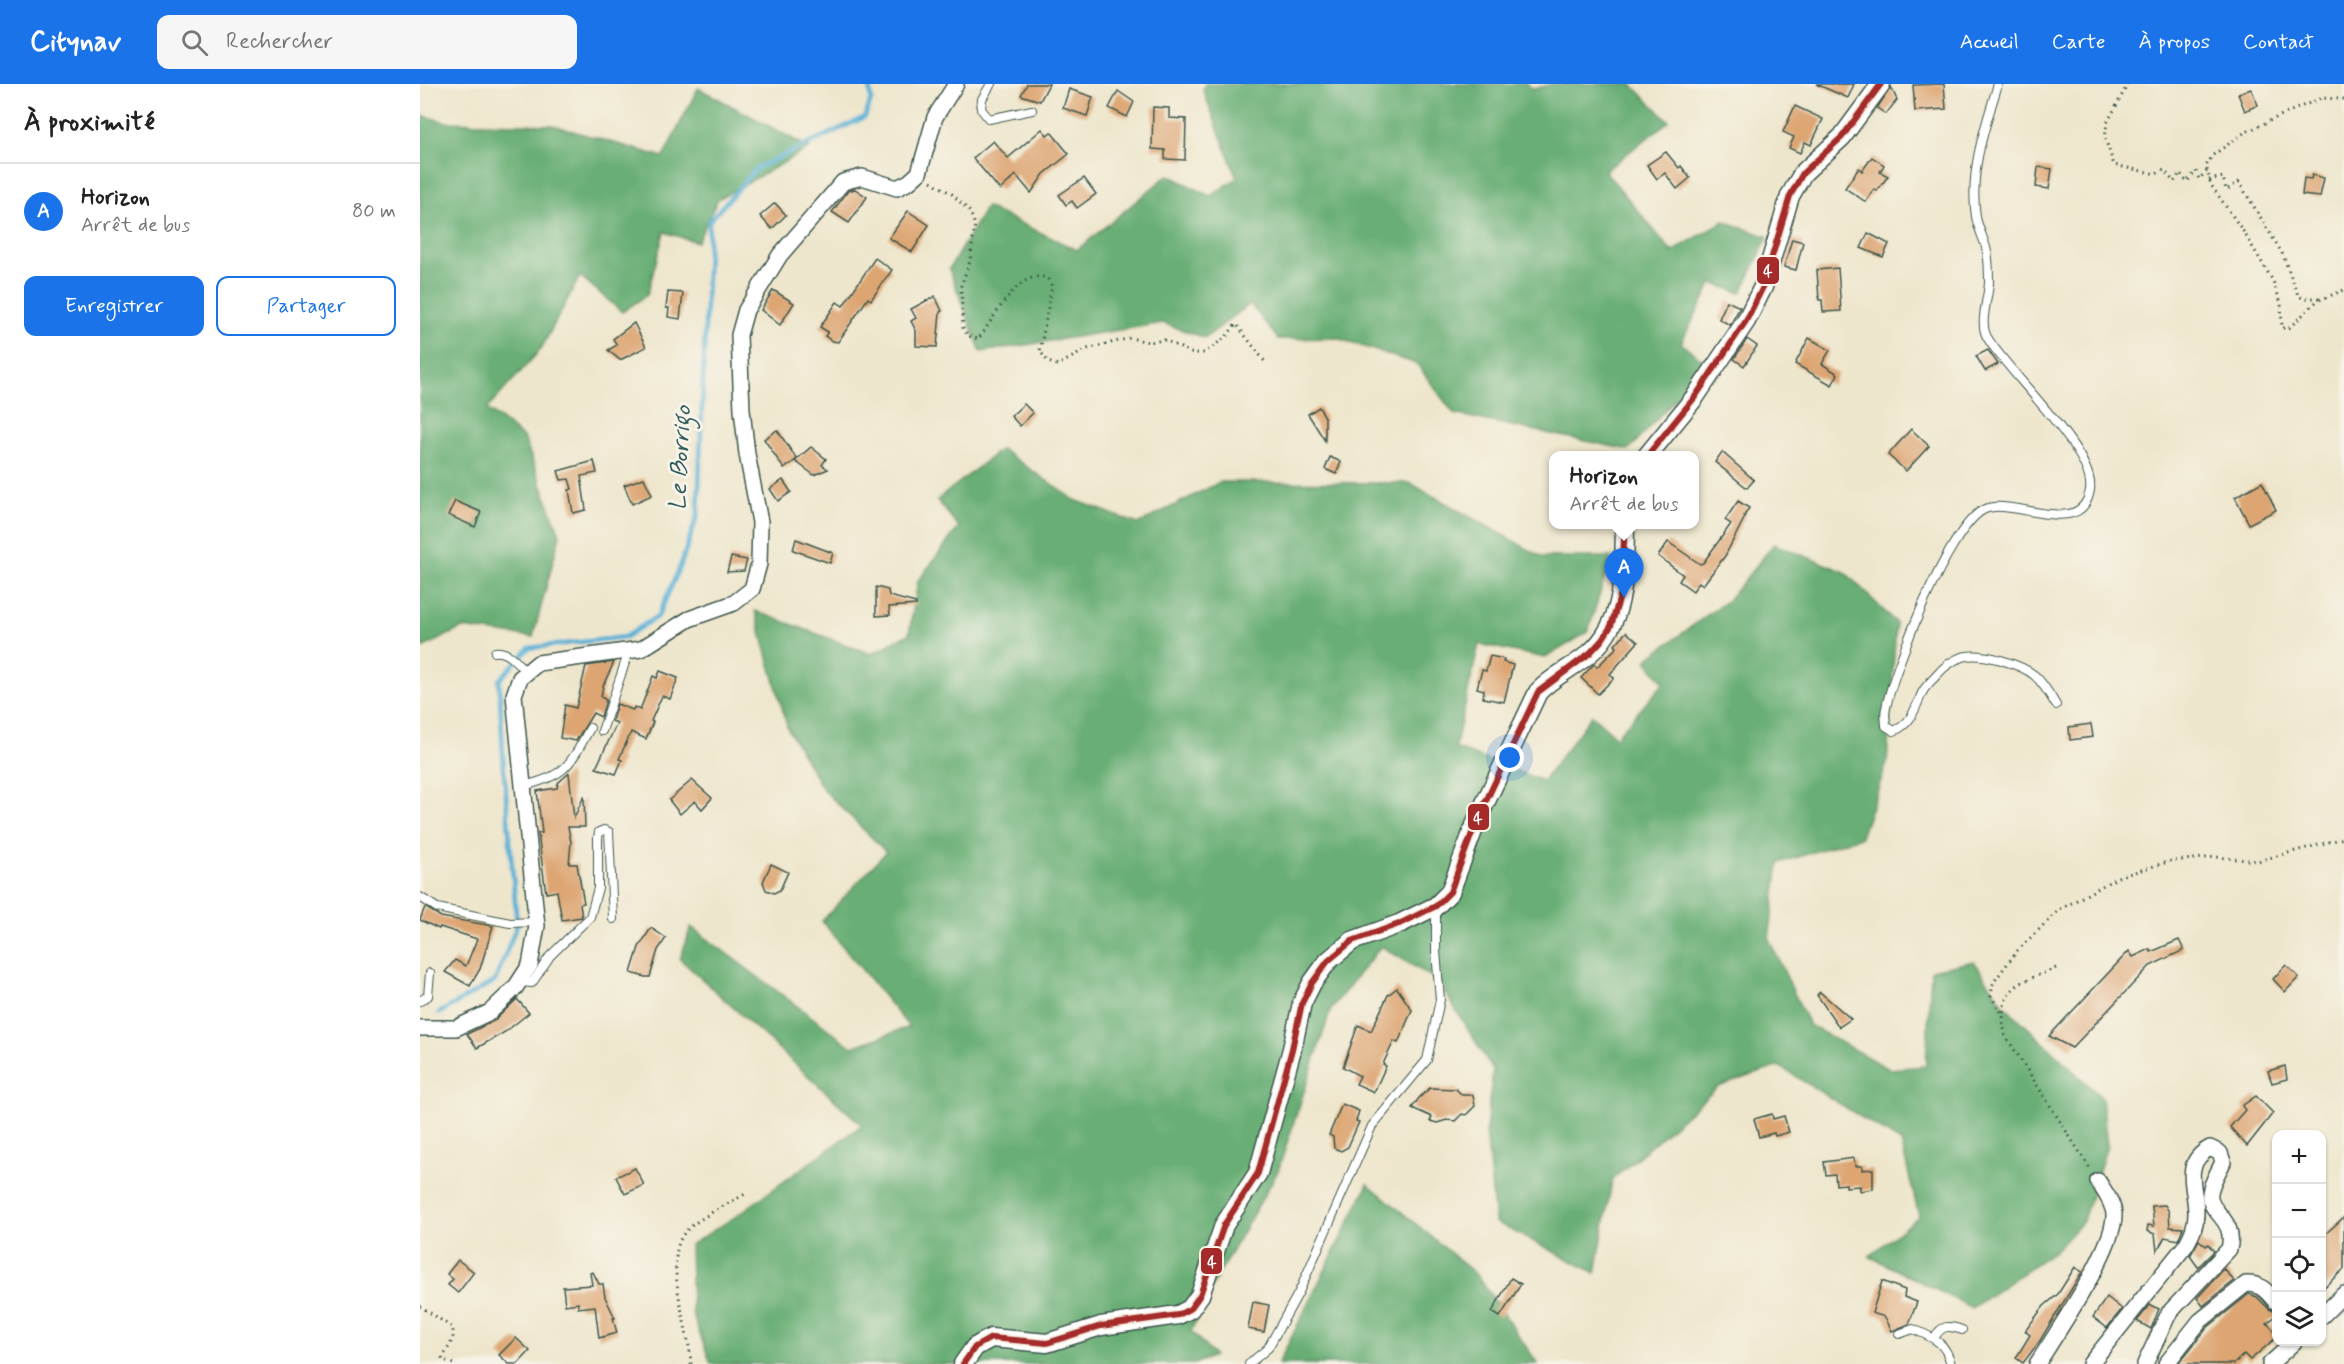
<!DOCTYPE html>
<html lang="fr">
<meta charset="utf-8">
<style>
body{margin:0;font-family:Mynerve,sans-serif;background:#f6f6f6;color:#222}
.controls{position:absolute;right:18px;bottom:18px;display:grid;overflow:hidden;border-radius:12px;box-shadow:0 2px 4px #0004}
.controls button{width:54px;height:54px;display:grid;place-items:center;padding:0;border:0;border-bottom:2px solid #e0e0e0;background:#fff;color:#222;font:30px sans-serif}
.you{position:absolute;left:1090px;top:674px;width:21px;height:21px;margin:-15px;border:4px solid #fff;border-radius:50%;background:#1a73e8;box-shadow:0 0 0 9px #1a73e833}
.badge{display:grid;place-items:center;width:39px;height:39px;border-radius:50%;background:#1a73e8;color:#fff;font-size:20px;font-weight:700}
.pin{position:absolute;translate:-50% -50px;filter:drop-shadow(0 2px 3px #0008)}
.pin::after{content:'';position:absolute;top:32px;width:21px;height:18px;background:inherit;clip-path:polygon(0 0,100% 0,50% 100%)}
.popup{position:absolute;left:1129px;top:367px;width:150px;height:78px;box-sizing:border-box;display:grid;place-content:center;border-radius:12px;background:#fff;filter:drop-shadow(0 2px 4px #0005);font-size:20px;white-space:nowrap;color:#767676}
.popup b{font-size:22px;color:#222}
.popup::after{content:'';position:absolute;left:50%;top:100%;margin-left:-12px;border:12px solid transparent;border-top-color:#fff}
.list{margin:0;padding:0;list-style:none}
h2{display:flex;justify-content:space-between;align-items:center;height:78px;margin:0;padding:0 24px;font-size:26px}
h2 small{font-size:20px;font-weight:400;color:#767676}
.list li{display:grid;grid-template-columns:39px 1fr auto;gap:18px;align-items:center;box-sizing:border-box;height:96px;padding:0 24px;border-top:2px solid #e0e0e0}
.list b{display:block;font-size:22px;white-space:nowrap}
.list p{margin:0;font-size:20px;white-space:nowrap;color:#767676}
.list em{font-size:20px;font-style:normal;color:#767676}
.actions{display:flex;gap:12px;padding:18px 24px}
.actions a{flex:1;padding:14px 0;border:2px solid #1a73e8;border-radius:12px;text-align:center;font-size:21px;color:#1a73e8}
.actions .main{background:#1a73e8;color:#fff}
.icon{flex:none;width:33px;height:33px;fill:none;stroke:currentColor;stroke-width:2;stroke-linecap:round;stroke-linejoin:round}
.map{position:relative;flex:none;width:1924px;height:1280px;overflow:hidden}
header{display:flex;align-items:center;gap:36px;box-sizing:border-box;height:84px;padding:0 30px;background:#1a73e8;color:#fff}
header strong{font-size:28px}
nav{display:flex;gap:33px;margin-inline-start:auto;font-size:21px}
.search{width:420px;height:54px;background:#f6f6f6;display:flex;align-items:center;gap:15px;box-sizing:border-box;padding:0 21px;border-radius:12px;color:#767676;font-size:22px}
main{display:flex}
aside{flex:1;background:#fff}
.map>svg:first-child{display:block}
</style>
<header>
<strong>Citynav</strong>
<div class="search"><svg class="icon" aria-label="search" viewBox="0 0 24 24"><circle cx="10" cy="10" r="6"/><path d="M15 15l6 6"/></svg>Rechercher</div>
<nav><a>Accueil</a><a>Carte</a><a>À propos</a><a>Contact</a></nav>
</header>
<main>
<aside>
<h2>À proximité<small></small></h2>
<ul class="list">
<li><span class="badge">A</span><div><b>Horizon</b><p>Arrêt de bus</p></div><em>80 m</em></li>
</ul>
<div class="actions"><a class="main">Enregistrer</a><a>Partager</a></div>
</aside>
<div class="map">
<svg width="1924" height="1280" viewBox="0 0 1924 1280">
<rect width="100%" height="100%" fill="#f7f3e8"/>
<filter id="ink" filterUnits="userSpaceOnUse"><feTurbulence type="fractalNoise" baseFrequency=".0167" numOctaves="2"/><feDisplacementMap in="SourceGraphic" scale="12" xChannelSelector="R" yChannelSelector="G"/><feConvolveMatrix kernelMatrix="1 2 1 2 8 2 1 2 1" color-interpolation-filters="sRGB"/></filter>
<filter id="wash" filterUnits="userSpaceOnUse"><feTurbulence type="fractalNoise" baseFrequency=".008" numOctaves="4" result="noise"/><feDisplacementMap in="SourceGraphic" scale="24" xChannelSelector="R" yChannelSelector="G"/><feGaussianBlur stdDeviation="1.35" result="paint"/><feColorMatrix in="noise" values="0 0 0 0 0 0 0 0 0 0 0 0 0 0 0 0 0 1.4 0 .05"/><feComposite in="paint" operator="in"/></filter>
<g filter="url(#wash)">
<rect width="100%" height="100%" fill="#eee6cc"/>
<g fill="#68ae74" stroke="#447654" stroke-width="1.5">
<path d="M785 0H1107L1113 5 1133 0H1211L1249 37 1185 87 1252 168 1304 137 1348 153 1321 209 1292 199 1261 259 1287 279 1209 366 1034 330 997 280 917 254 858 255 830 220 785 254 743 239 561 268 529 185 566 123 657 166 748 91 790 112 817 94 783 6Z"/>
<path d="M278 4 390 64 298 115 277 158 244 148 227 211 202 228 160 192 121 265 67 325 104 354 140 451 113 553 42 544 0 565V431L3 428 0 424V31L26 38 132 41 243 73Z"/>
<path d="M581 365 655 416 718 440 800 398 990 399 1122 473H1191L1168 548 1125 574 1059 560 1035 664 1123 697 1172 631 1196 653 1244 599 1226 576 1309 515 1354 460 1425 488 1476 539 1467 679 1441 753 1359 779 1349 855 1389 941 1469 985 1506 982 1511 886 1554 877 1584 921 1682 1014 1687 1062 1663 1136 1637 1165 1552 1224 1449 1172 1499 1132 1481 1058 1359 982 1298 1003 1192 1096 1176 1189 1075 1138 1066 1046 1073 986 1018 897 961 862 911 925 858 1087 797 1193 771 1247 794 1272 774 1280H291L272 1229 270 1161 312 1135 442 1041 260 875 271 843 432 963 489 943 402 837 466 768 403 705 368 645 335 527 451 570 489 550 498 497 539 443 517 416Z"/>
<path d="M948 1100 1057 1191 1118 1280H858Z"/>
</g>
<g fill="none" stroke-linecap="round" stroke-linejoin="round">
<path stroke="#59b0d6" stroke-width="4.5" d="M19 929 75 897 97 841 84 687 79 596 109 564 205 553 238 532 260 483 278 430 289 137 337 84 445 33 451 16 449 0"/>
</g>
<g id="blocks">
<g fill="#dda572">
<path d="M607 0H629L620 17 601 11Z"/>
<path d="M1396 0H1434L1428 14Z"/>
<path d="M1524 0 1526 25 1495 27 1493 1Z"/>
<path d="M1471 3 1477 16 1466 30 1457 24Z"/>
<path d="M649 5 673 13 667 32 643 24Z"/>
<path d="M1831 5 1838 21 1825 27 1818 10Z"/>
<path d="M698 7 714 18 707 33 689 24Z"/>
<path d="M1375 22 1403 35 1391 61 1385 58 1380 69 1369 64 1374 53 1363 48Z"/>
<path d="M733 23 749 24V34L766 35 765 76 745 75V66L732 65Z"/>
<path d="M622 45 627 51 631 48 649 70 624 90 611 109 596 91 580 106 553 74 573 57 588 74Z"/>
<path d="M1246 68 1259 84 1261 82 1270 94 1257 105 1245 89 1237 95 1227 81Z"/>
<path d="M1452 73 1464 81 1460 88 1468 92 1457 107 1454 105 1446 118 1425 104 1439 84 1442 87Z"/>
<path d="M1618 83 1632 85 1629 105 1616 103Z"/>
<path d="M1892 91 1904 94 1900 113 1882 111 1884 94 1891 95Z"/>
<path d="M664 94 676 110 657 124 652 117 646 121 639 111Z"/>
<path d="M435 105 447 113 429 139 412 128 428 107Z"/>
<path d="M355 119 366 131 352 145 340 132Z"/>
<path d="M488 127 509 141 492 168 469 154Z"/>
<path d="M1448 149 1469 160 1463 173 1441 164Z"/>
<path d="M1372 155 1383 158 1376 186 1364 183Z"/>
<path d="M455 174 472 186 451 216 448 214 418 258 412 257 405 252 408 248 400 243 417 218 423 222Z"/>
<path d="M1418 184 1421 227 1403 228 1402 216H1399L1397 186Z"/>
<path d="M353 206 374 219 360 241 341 226Z"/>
<path d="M248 208 263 209 260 235 248 233 249 224H246Z"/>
<path d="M515 212 522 227 520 228 517 263 496 262V247L491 237 496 234 491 225Z"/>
<path d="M1307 217 1320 223 1310 241 1299 235Z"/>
<path d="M214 239 226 263 200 276 188 266 197 261 193 255Z"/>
<path d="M1389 254 1410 266 1402 280 1418 290 1412 301 1375 280Z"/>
<path d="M1327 255 1337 262 1324 282 1314 275Z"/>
<path d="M1568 266 1578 280 1565 287 1556 272Z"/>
<path d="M604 320 613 329 600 342 591 332Z"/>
<path d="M899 323 905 333V357L888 330Z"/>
<path d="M1491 345 1509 362 1486 387 1468 371Z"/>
<path d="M357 346 377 375 364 385 344 355Z"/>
<path d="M391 363 406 375 402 381 408 385 394 391 375 377Z"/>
<path d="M1302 368 1334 396 1327 404 1295 378Z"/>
<path d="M910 373 921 378 916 390 905 385Z"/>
<path d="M174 377 177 389 161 392 166 426 153 429 149 406 152 405 149 395 141 396 138 387Z"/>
<path d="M224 394 232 411 212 420 204 401Z"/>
<path d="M363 396 371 408 358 417 350 405Z"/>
<path d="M1842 398 1856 426 1829 440 1815 413Z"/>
<path d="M35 417 61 428 55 443 28 431Z"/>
<path d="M1318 417 1329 424 1324 432 1325 433 1305 472 1283 501 1279 498 1273 507 1259 497 1263 491 1238 472 1248 458 1280 480 1283 479 1311 440 1305 436Z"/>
<path d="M376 455 413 469 410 479 373 466Z"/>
<path d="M311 473 327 476 324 487 307 488Z"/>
<path d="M456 503 468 506 469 512 496 519V521L469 523 470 531 456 532Z"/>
<path d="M1206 548 1218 558 1190 590 1194 594 1178 610 1161 594 1174 580 1177 583 1197 563 1195 561Z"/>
<path d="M1070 572 1084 575 1083 578 1093 581 1084 618 1063 614 1064 606 1057 604 1062 586 1066 587Z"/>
<path d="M194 578 183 602 181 613 186 616 181 633 173 629 156 657 140 654 145 621 156 624 166 582Z"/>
<path d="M240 587 258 594 250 615 242 612 231 637 233 638 226 655 211 648 199 675 202 676 196 690 176 684 197 639 192 637 197 620 213 626 214 623 220 626 233 592 237 594Z"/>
<path d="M1671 640 1673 653 1650 656 1649 643Z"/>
<path d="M149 689 154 734 164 712 165 743H148L151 758 149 780H157L164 819 160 820 162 833 142 836 137 807 126 809 118 749H122L117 707 137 704 138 699Z"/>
<path d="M272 696 292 714 282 725 275 717 260 730 249 716Z"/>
<path d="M351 780 368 788 360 806 354 809 346 806 343 798Z"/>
<path d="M5 823 21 833 73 842 60 885 50 902 25 888 35 876 46 882 57 855 20 843 19 845 2 837 0 836Z"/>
<path d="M231 844 246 854 238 866 230 893H225L211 889 219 863Z"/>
<path d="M1759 856 1764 866 1730 882 1652 964 1629 952 1709 867 1713 873 1730 865 1731 868Z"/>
<path d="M1866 881 1879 893 1865 908 1853 895Z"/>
<path d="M977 904 992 926 978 959 974 957 963 980 966 982 954 1008 936 1000 940 992 923 983 938 941 951 947 968 911Z"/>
<path d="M1400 908 1431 935 1419 943 1397 911Z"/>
<path d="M97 915 109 929 85 948 57 964 47 950 74 937Z"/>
<path d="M1865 982 1867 995 1852 999 1848 987Z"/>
<path d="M1010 1004 1036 1005 1042 1011H1053L1055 1022 1046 1031 1042 1030 1035 1037 1027 1036 1017 1039 1010 1037 1012 1033 992 1024 999 1014Z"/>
<path d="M1836 1012 1853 1029 1827 1062 1810 1043 1825 1026 1822 1022Z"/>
<path d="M922 1020 939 1027 936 1037 939 1038 928 1063 921 1067 914 1064 913 1053 909 1051Z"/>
<path d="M1352 1030 1353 1035 1364 1032 1369 1048 1355 1052 1354 1049 1339 1053 1334 1035Z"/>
<path d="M1434 1074 1435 1082H1442V1086L1453 1085V1105L1440 1107V1102L1426 1103V1100L1416 1101 1415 1090 1406 1091 1404 1078Z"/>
<path d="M215 1084 224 1101 205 1110 196 1093Z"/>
<path d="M1745 1121 1749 1128 1750 1143 1763 1144 1758 1156 1745 1153 1737 1167 1735 1150 1727 1147 1728 1141 1734 1142 1732 1122Z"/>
<path d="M1924 1133V1185L1902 1205V1153Z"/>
<path d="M1779 1156 1786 1162 1788 1160 1794 1167 1778 1183 1770 1172Z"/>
<path d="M38 1176 54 1188 38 1209 28 1201 33 1195 27 1190Z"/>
<path d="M1655 1183 1662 1188 1619 1258 1603 1279 1596 1274 1610 1251 1605 1247 1624 1222 1638 1210Z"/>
<path d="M1804 1185 1814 1197 1783 1222 1777 1214Z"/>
<path d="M173 1188 179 1200H183L185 1213 195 1234H193L197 1249 179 1254 175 1222 158 1224V1219L145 1221 143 1203 172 1201 170 1189Z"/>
<path d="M1091 1194 1101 1200 1080 1233 1072 1228Z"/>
<path d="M1462 1197 1485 1206 1484 1213 1497 1218 1489 1240 1472 1247 1465 1233 1452 1229Z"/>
<path d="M1829 1210 1837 1213 1849 1225 1857 1228V1231L1847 1239 1857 1250V1253L1830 1276 1824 1270 1814 1280H1758L1787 1244Z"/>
<path d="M1687 1213 1702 1225 1687 1244 1673 1233Z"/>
<path d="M833 1218 849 1221 844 1248 828 1245Z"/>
<path d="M1730 1221 1739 1225 1731 1245 1717 1237Z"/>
<path d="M96 1254 110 1267 98 1280H89L79 1271Z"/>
</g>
</g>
</g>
<g filter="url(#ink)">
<use href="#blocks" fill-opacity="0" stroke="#3e564b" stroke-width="1.5"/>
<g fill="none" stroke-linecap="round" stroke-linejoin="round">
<defs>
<g id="service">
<path d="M571 0 562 15 561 25 569 35 612 26"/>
<path d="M1578 0C1565 44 1549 86 1556 133 1558 145 1565 156 1567 168 1569 177 1569 190 1569 199 1568 215 1559 239 1567 253 1587 288 1676 368 1670 406 1662 457 1591 411 1563 426 1528 445 1474 584 1466 624 1464 630 1466 636 1466 642L1474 647C1493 639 1495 623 1503 607 1506 602 1511 597 1515 593 1535 569 1552 568 1581 576 1614 586 1619 592 1636 621"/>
<path d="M75 568C88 566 98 579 106 589"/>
<path d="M182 647 209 567"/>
<path d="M103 702C146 692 150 681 170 644"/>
<path d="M0 813 17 824 90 839 117 838"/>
<path d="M99 898 112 899 130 872 170 833 178 804V754L179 748 184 746 189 748 193 835"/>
<path d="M0 917 8 912 10 889"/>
<path d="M1479 1250 1493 1245C1513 1254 1525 1257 1531 1280"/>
<path d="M1514 1254C1522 1241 1528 1241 1542 1246"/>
<path d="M829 1280 848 1264 879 1208 952 1042 1007 976 1020 916 1016 867V822"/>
</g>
<g id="minor">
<path d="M0 944H36L70 928 95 904 110 881 117 842 94 611 100 594 118 579 221 565 269 535 314 519 332 505 339 480 340 438 327 370 322 326 319 251 326 226 360 171 423 98 442 93 477 104 489 98 499 89 515 33 536 0"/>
<path d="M1902 1232 1924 1210"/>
<path d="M1617 1280C1636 1250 1696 1162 1694 1130 1693 1118 1684 1107 1678 1097"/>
<path d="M1670 1280 1766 1161C1772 1150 1776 1142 1776 1129 1776 1103 1761 1080 1790 1064L1800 1069 1803 1078C1799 1087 1791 1099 1790 1109 1787 1129 1817 1134 1809 1165L1749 1229 1725 1280"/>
<path d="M1746 1280 1780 1237 1826 1200C1841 1199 1847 1208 1856 1218"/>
<path d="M1850 1280 1874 1258"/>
</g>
<g id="tertiary">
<path d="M1227 372 1275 313 1326 237 1343 203 1370 112 1383 89 1422 53 1461 0"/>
<path d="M543 1280 555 1263 571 1254 627 1259 681 1242 758 1231 770 1225 780 1211 804 1141 838 1089 872 965 882 919 892 899 908 877 932 857 979 840 1016 822 1030 808 1057 736 1118 608C1134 591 1153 584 1170 569 1207 537 1204 485 1205 440"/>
</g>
</defs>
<use href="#service" stroke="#3e564b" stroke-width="10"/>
<use href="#minor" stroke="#3e564b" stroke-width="18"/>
<use href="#tertiary" stroke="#3e564b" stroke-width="21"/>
<g stroke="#3e564b" stroke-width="3" stroke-dasharray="1.5 4.5" stroke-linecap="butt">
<path d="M1708 0 1687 39 1685 54 1694 81 1736 90 1744 86 1754 98 1760 89 1767 98 1776 87 1779 95 1787 87"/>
<path d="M1924 15 1901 14 1862 31 1824 49 1793 71 1786 82 1791 101 1823 147 1853 197 1861 219 1862 244H1869L1897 217 1924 206"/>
<path d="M1789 96 1803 93 1806 106 1819 98 1862 169 1878 211 1882 214H1903"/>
<path d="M511 97 532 110 550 128 555 141 550 177 541 202 543 244 548 252 558 255C574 236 597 184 627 194L632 202 620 267 628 278 638 281 667 265 710 254 729 258 745 256 771 269H784L806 253 816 240 846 279"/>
<path d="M1636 884C1596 901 1577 902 1585 951L1671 1086"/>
<path d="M1581 928 1571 912 1573 899 1597 867 1639 826 1698 793 1751 777 1796 773 1838 777 1924 754"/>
<path d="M0 1222 33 1244V1255L22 1275 33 1280"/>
<path d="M271 1280C270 1245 240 1172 267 1146 280 1133 310 1119 327 1109"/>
</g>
<use href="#service" stroke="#fff" stroke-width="8"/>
<use href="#minor" stroke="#fff" stroke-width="15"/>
<use href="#tertiary" stroke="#fff" stroke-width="18"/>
<defs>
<g id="bus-1">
<path d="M1227 372 1275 313 1326 237 1343 203 1370 112 1383 89 1422 53 1461 0"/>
<path d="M543 1280 555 1263 571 1254 627 1259 681 1242 758 1231 770 1225 780 1211 804 1141 838 1089 872 965 882 919 892 899 908 877 932 857 979 840 1016 822 1030 808 1057 736 1118 608 1170 569 1182 556 1191 542 1201 509 1205 440"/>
</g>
</defs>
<use href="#bus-1" stroke="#f7f3e8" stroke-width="10"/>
<use href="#bus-1" stroke="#a52a2a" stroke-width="6"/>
</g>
</g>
<g text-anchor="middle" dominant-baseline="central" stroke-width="6" stroke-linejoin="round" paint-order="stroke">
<g font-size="24" font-style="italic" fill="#2e5a5c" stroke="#f7f3e8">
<text transform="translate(261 374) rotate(-87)">Le Borrigo</text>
</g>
</g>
<g stroke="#f7f3e8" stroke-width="2">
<rect x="1336" y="172" width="24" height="29" rx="6" fill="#a52a2a"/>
<rect x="1047" y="719" width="23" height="28" rx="6" fill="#a52a2a"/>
<rect x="780" y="1163" width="23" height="28" rx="6" fill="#a52a2a"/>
</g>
<g font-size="16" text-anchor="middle" font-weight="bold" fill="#fff">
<text x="1348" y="192">4</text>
<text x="1058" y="739">4</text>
<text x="792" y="1183">4</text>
</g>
</svg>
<div class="controls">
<button>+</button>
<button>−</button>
<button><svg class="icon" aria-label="locate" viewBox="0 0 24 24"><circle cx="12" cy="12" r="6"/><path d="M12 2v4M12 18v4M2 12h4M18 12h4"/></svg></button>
<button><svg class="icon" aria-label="layers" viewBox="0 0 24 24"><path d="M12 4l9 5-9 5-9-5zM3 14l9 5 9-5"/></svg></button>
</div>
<div class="you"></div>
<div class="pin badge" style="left:1204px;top:514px">A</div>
<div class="popup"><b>Horizon</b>Arrêt de bus</div>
</div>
</main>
